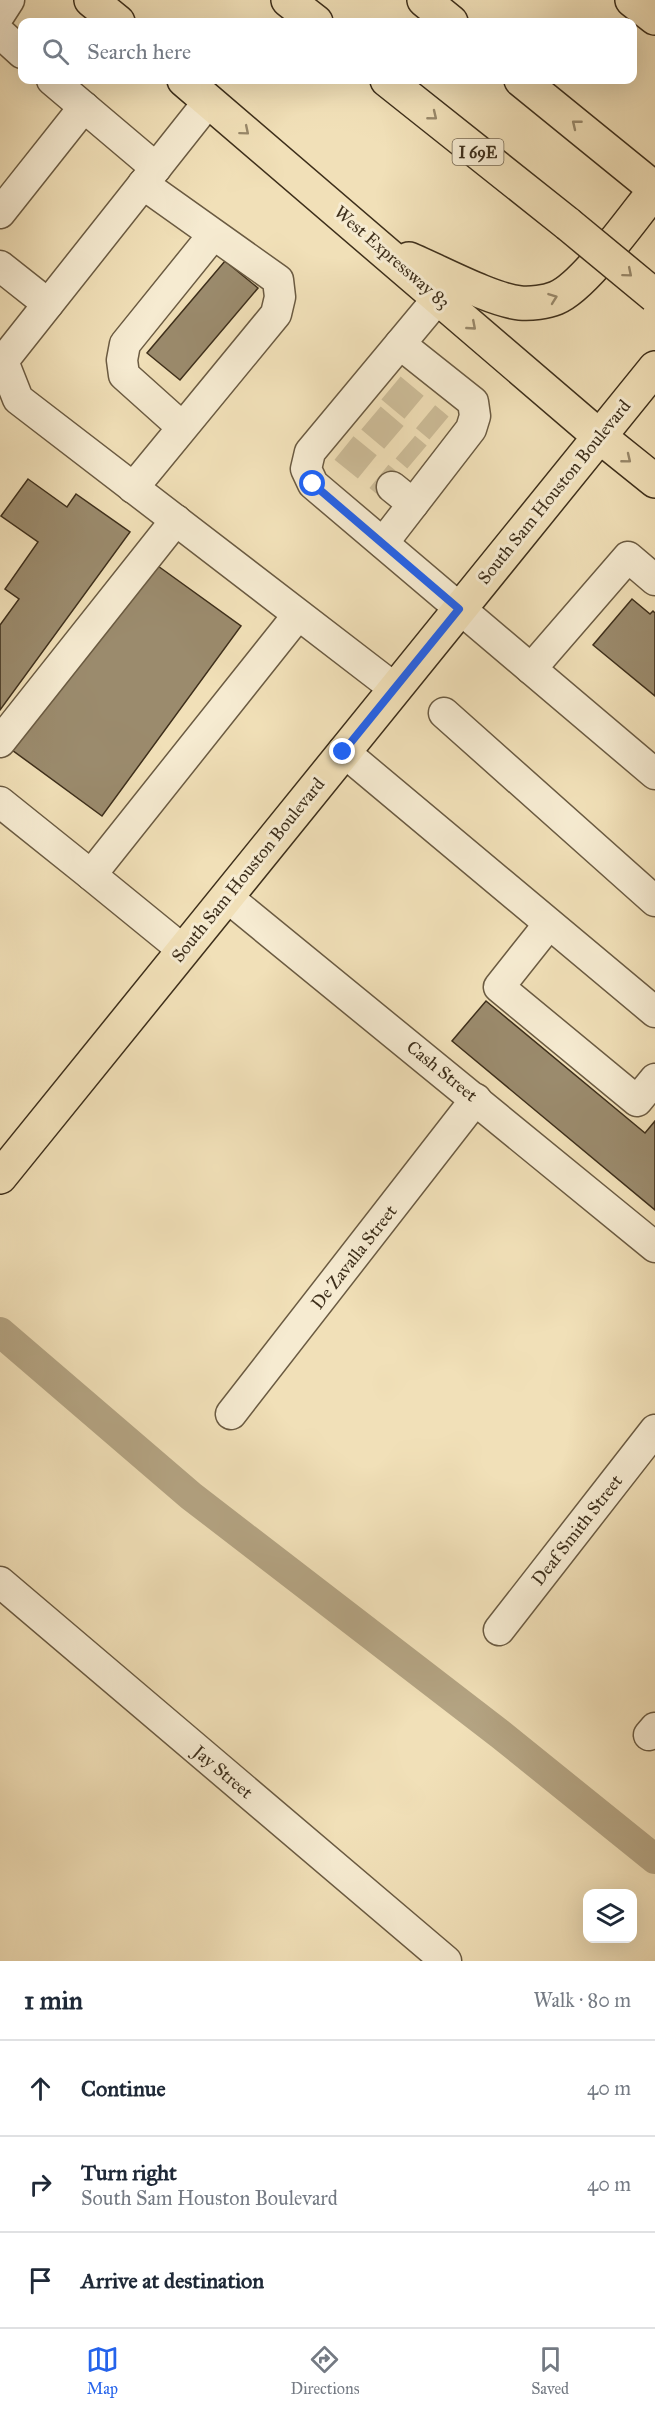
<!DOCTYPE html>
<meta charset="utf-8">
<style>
body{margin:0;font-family:"IM FELL Great Primer",serif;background:#f6f6f7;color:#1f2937}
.controls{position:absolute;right:18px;bottom:18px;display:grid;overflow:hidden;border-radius:12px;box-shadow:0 6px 24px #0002}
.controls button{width:54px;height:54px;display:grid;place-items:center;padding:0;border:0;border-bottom:2px solid #e0e1e3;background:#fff;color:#1f2937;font:30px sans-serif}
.stop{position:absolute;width:18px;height:18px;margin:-14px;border:4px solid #2563eb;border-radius:50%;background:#fff}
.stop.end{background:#2563eb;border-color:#fff;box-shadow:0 2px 6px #0008}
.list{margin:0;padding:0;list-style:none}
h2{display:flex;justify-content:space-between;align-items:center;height:78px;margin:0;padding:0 24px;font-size:26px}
h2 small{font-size:20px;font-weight:400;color:#747a83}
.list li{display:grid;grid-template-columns:39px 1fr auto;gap:18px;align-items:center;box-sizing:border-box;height:96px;padding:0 24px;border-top:2px solid #e0e1e3}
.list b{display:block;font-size:22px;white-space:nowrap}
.list p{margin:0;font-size:20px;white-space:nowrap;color:#747a83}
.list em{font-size:20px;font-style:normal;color:#747a83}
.icon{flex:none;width:33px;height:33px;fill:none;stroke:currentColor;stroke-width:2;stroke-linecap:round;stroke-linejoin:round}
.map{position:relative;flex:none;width:655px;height:1961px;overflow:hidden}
.search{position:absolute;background:#fff;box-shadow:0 6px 24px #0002;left:18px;right:18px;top:18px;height:66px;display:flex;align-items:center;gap:15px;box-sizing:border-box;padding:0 21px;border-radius:12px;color:#747a83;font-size:22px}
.sheet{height:366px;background:#fff}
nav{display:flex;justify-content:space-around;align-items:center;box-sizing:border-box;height:84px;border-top:2px solid #e0e1e3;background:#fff;font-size:16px;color:#747a83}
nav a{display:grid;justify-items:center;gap:3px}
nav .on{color:#2563eb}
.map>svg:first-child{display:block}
</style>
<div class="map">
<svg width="655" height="1961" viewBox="0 0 655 1961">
<rect width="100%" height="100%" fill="#f1e0b8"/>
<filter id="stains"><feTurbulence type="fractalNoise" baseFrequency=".00333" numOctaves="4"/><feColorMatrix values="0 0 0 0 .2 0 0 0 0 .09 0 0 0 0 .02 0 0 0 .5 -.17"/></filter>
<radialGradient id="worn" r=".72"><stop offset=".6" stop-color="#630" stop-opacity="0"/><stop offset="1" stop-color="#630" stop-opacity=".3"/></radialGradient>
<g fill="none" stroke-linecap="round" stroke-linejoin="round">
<path stroke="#b4a483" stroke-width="30" d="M0 1332 191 1496 500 1734 655 1859"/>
</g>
<g fill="#9b8b6d" stroke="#3e2f1b" stroke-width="1.5">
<path d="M225 261 258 288 180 380 147 353Z"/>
<path d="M28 479 67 507 76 494 130 532 0 710V625L19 599 5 589 38 542 1 516Z"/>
<path d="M151 561 241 626 102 816 12 750Z"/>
<path d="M632 599 650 614 653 611 655 613V696L593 645Z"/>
<path d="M486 1001 645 1133 655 1121V1210L452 1041Z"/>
</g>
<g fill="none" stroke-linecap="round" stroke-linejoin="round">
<g stroke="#cdbd99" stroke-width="30" stroke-dasharray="30 15" stroke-linecap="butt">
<path d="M391 388 439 428"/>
<path d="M371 418 417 457"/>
<path d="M344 448 392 487"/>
</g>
<defs>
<g id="minor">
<path d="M0 14 9 0"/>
<path d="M0 33 22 53"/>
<path d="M52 80 156 168"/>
<path d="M209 101 3 361 18 399 394 688"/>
<path d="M0 213 84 107"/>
<path d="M0 266 48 304"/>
<path d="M439 297 310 452 306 469 313 484 655 774"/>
<path d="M182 427 124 375 122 360 125 344 213 235"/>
<path d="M392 487 413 504"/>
<path d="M133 488 276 314 280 297 278 280 143 184"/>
<path d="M383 543 471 429 475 416 473 402 400 344"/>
<path d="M531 669 628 557 655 580"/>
<path d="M444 713 655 901"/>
<path d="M0 742 176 520"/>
<path d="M343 751 655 1012"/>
<path d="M0 802 91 875"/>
<path d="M227 897 655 1247"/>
<path d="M549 924 499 987 637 1101 655 1079"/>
<path d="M183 950 91 875 298 615"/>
<path d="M231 1414 476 1099"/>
<path d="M0 1582 446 1961"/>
<path d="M499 1630 655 1430"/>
<path d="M649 1735 655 1728"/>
</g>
<g id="major">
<path d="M91 0 118 22"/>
<path d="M632 0 655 18"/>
<path d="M184 80 599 436 655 481"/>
<path d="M409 259C438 271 491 300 520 303 531 304 546 302 556 298 584 287 634 216 655 190"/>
<path d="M0 1177 655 368"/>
</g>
<g id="highway">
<path d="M288 0 316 22"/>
<path d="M424 0 451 22"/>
<path d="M387 80 568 224"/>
<path d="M521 80 655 189"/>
</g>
</defs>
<use href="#minor" stroke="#6b5b42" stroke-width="33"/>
<use href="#major" stroke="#3e2f1b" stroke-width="36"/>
<use href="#highway" stroke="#3e2f1b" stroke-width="36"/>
<use href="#minor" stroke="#f6ebd1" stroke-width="30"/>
<use href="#major" stroke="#f1e0b8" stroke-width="33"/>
<use href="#highway" stroke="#f1e0b8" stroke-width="33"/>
<defs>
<path id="highway-bridge" d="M568 224 655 296"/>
</defs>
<use href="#highway-bridge" stroke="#3e2f1b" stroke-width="36" stroke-linecap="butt"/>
<use href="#highway-bridge" stroke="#f1e0b8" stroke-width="33"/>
</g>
<defs><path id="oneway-chevron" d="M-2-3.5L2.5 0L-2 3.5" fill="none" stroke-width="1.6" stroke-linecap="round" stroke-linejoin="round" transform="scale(1.5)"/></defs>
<g stroke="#98886a">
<use href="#oneway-chevron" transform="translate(433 116) rotate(39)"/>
<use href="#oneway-chevron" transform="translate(576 124) rotate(-141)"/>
<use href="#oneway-chevron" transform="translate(245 131) rotate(40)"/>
<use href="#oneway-chevron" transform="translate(628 273) rotate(40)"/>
<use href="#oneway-chevron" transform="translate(553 298) rotate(-20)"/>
<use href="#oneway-chevron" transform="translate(472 326) rotate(41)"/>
<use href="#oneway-chevron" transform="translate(627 459) rotate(39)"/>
</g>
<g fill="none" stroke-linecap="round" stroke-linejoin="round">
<path stroke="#2563eb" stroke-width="8" d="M313 484 459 609 343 752"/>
</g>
<g text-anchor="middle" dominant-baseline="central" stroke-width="6" stroke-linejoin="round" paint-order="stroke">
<rect fill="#f6ebd1" stroke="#756752" stroke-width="1.5" x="452.5" y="139" width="51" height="26" rx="4.5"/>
<g font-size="16" font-weight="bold" fill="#3e2f1b">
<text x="478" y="152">I 69E</text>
</g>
<g font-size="18" fill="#3e2f1b" stroke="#f6ebd1">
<text transform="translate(392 257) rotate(41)">West Expressway 83</text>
<text transform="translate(554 492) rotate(-51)">South Sam Houston Boulevard</text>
<text transform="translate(248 870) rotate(-51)">South Sam Houston Boulevard</text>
<text transform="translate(442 1071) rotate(39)">Cash Street</text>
<text transform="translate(354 1257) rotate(-52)">De Zavalla Street</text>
<text transform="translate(577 1530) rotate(-52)">Deaf Smith Street</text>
<text transform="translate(223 1772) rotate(40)">Jay Street</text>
</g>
</g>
<rect width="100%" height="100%" filter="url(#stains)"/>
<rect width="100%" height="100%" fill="url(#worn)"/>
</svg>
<div class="controls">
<button><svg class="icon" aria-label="layers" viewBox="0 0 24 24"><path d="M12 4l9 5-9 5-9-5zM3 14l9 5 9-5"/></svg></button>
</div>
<div class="stop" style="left:313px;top:484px"></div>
<div class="stop end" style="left:343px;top:752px"></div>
<div class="search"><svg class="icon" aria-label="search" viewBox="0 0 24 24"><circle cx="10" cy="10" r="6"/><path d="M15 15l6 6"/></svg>Search here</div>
</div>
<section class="sheet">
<h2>1 min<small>Walk · 80 m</small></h2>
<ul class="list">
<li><svg class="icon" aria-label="ahead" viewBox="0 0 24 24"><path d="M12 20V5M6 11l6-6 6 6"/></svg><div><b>Continue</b></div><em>40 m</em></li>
<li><svg class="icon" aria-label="right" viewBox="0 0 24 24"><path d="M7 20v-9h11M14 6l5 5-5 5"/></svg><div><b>Turn right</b><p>South Sam Houston Boulevard</p></div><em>40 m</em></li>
<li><svg class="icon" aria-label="arrive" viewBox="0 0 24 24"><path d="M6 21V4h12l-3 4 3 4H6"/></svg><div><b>Arrive at destination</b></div></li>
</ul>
</section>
<nav>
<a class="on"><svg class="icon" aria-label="map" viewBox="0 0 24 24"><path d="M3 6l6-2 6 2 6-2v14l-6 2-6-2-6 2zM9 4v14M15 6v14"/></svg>Map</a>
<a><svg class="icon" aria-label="directions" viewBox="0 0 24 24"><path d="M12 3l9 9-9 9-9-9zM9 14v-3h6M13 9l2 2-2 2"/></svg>Directions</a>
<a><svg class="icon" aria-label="saved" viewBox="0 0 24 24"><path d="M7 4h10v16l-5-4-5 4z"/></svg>Saved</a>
</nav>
